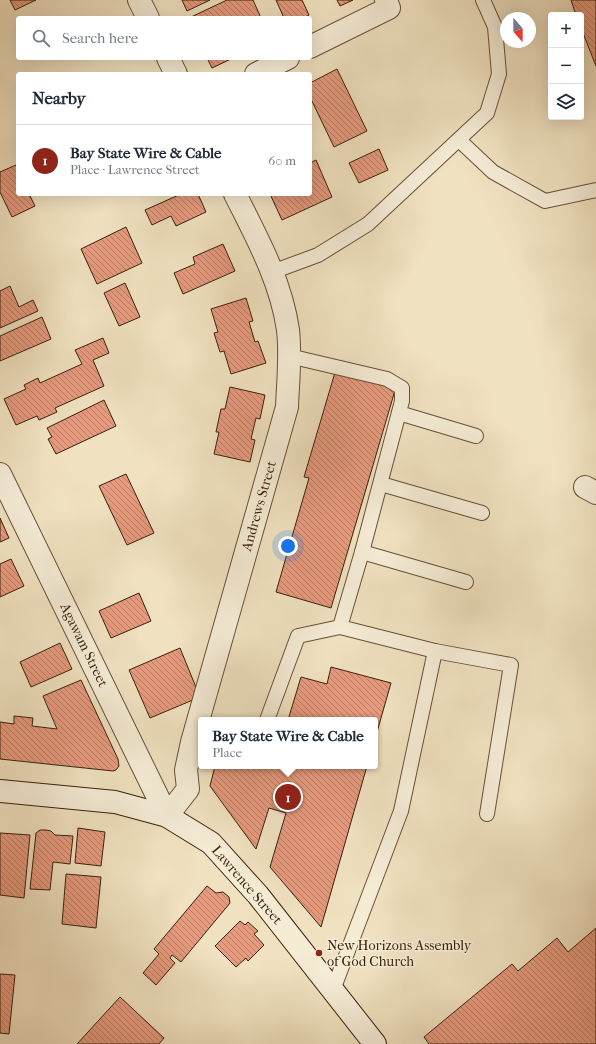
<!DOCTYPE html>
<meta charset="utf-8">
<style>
body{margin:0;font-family:"IM FELL French Canon",serif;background:#f2f2f3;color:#1f2937}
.controls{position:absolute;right:12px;top:12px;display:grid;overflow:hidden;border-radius:4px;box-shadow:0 4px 16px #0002}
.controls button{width:36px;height:36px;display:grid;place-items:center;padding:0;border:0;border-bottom:1px solid #e0e1e3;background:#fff;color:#1f2937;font:20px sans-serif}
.compass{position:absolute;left:500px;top:12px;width:36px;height:36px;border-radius:50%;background:#fff;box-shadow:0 4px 16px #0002;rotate:159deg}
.you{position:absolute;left:288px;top:546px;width:14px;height:14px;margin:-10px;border:3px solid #fff;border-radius:50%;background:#1a73e8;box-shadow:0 0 0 6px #1a73e833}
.badge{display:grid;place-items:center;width:26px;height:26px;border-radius:50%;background:#8f2418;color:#fff;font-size:13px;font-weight:700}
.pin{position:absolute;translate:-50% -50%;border:2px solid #fff;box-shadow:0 1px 4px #0006}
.popup{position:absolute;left:198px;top:717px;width:180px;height:52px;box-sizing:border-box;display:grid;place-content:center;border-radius:4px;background:#fff;filter:drop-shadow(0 1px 3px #0005);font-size:13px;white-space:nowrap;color:#747a83}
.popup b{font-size:15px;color:#1f2937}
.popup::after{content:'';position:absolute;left:50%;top:100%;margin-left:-8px;border:8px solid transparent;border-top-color:#fff}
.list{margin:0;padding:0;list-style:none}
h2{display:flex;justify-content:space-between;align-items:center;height:52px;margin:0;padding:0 16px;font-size:17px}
h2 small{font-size:13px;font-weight:400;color:#747a83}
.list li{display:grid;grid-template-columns:26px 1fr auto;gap:12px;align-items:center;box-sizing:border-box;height:72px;padding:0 16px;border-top:1px solid #e0e1e3}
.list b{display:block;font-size:15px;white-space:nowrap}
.list p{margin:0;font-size:13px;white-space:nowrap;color:#747a83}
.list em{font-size:13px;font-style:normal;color:#747a83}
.icon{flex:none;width:22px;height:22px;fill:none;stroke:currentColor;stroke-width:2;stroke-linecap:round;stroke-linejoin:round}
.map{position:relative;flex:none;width:596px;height:1044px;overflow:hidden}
.search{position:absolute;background:#fff;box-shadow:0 4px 16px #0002;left:16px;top:16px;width:296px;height:44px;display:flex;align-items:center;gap:10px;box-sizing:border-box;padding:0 14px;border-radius:4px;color:#747a83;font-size:15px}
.panel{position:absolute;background:#fff;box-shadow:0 4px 16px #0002;left:16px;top:72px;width:296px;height:124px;border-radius:4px}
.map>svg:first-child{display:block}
</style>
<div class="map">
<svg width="596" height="1044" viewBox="0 0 596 1044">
<defs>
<pattern id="building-back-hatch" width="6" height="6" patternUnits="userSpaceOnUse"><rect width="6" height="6" fill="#e69a7e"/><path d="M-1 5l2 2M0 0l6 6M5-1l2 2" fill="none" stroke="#bb7d65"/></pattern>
</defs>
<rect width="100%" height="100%" fill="#f0e1c0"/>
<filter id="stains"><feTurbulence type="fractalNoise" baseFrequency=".005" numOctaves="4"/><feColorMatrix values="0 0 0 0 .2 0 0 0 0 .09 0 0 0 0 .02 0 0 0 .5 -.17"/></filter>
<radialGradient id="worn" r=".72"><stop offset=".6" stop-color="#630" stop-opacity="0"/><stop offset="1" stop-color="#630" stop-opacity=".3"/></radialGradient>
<g fill="url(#building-back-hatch)" stroke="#3a2009">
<path d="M10 0H36L15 10Z"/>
<path d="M182 0H210L187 11Z"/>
<path d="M227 0H253L261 18H189Z"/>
<path d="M276 0H302L309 15 303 18H284Z"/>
<path d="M337 0H353L340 6Z"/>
<path d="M571 0H596V66L581 28V15H576Z"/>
<path d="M207 58H233L212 68Z"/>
<path d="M337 69 367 131 334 147 310 97V83Z"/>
<path d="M379 149 388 170 359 183 349 163Z"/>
<path d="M316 160 332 197 282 220 270 194H310V163Z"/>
<path d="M16 165 18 170V194H29L35 206 12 217 0 192V172Z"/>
<path d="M181 194H198L206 212 176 226 171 216 152 225 145 210Z"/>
<path d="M126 227 142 263 97 284 81 249Z"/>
<path d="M223 244 235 271 183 294 174 273 195 264 193 257Z"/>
<path d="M125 283 140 317 119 326 104 293Z"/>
<path d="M10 286 19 307 33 300 38 311 0 328V291Z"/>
<path d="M246 298 253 321 249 322 255 342 258 341 266 363 231 374 224 351 220 352 214 333 218 332 211 309Z"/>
<path d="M42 317 51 339 0 361V336Z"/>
<path d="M103 338 109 353 93 360 104 386 55 408 57 412 39 420 37 416 16 425 4 399 26 389 24 385 38 378 40 383 82 364 75 350Z"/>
<path d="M336 369 396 387 331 608 276 592 309 478 304 477Z"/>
<path d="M230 387 265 395 260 419 256 418 251 439 255 440 250 462 214 454 219 432H216L221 409H225Z"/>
<path d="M104 400 116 426 56 454 48 439 52 437 47 428Z"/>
<path d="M126 474 154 533 127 545 99 486Z"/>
<path d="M0 518 9 538 0 542Z"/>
<path d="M11 559 24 586 0 597V564Z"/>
<path d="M139 593 151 621 111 638 99 611Z"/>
<path d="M60 643 72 669 31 687 20 662Z"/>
<path d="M180 648 200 697 150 718 129 670Z"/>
<path d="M331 667 391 683 375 739V720H288L301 677 327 684Z"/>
<path d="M81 680 118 759 119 766 116 770 113 771 0 759V722L14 724V716L33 718 32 726 57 729 43 696Z"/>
<path d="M215 766H367L321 927 270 867 286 813 269 808 256 849 210 786Z"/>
<path d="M78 828 105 832 101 866 75 863Z"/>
<path d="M40 830H46L51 831 55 835 73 836 70 864 53 862 50 890 30 889 36 833Z"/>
<path d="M0 833 30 835 24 898 0 895Z"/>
<path d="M66 874 101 877 96 928 62 924Z"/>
<path d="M207 886 216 893 223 892 229 897 230 903 181 962 172 955 170 958 175 963 156 985 143 973 159 954 154 949Z"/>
<path d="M240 921 245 925 248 922 258 931 254 934 264 945 248 961 246 958 236 967 215 946Z"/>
<path d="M596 928V1044H429L424 1037 512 964 518 971 557 938 568 952Z"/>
<path d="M0 974 15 975 9 1034 0 1033Z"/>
<path d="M120 997 164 1038 159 1044H77Z"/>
</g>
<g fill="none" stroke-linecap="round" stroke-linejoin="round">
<defs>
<g id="lane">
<path d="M459 140 493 172 545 201 596 190"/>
<path d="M272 272 318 255 368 224 487 113 499 74 495 27 483 0"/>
<path d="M289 356 387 379 402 388V401L362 552 340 627 435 651 401 811 333 990"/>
<path d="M399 413 476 436"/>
<path d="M381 484 482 513"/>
<path d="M362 552 466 582"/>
<path d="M435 651 511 665 487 814"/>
<path d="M267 720 298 636 340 627"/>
</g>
<g id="street">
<path d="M139 0 148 18"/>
<path d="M310 47 389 8 386 0"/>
<path d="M168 58 176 74"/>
<path d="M256 74 288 58"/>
<path d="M0 474 167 816 188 789 186 770 192 742 287 407C288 381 291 356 288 330 281 281 257 238 235 194"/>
<path d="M585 487 596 493"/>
</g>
<path id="secondary" d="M0 791 115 802 167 816 211 843 258 895 375 1044"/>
</defs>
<use href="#lane" stroke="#685037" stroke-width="16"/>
<use href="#street" stroke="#685037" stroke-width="24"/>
<use href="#secondary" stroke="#3a2009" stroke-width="24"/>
<use href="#lane" stroke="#f5ecd6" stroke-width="14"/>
<use href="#street" stroke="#f5ecd6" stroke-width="22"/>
<use href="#secondary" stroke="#f5ecd6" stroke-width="22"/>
</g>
<circle fill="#8f2418" stroke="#f5ecd6" stroke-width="1.5" cx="319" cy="953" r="4"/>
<g text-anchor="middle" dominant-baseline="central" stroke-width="3" stroke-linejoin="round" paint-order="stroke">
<g font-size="14" fill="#3a2009" stroke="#f5ecd6">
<text transform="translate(259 506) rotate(-74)">Andrews Street</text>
<text transform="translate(84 645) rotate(64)">Agawam Street</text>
<text transform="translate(247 885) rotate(49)">Lawrence Street</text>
</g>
<g font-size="14" fill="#3a2009" stroke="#f5ecd6" text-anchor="start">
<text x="327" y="945">New Horizons Assembly<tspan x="327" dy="16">of God Church</tspan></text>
</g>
</g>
<rect width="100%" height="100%" filter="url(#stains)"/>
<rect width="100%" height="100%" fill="url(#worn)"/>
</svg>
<div class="controls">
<button>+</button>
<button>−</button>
<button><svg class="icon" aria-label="layers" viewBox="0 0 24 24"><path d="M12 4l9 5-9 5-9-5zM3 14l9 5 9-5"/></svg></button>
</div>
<svg class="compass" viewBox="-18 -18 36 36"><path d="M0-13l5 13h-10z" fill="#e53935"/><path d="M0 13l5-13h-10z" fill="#747a83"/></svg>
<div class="you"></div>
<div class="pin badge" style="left:288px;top:797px">1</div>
<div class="popup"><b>Bay State Wire &amp; Cable</b>Place</div>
<div class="search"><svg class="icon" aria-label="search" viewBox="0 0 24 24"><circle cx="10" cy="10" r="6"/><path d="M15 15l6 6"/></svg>Search here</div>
<section class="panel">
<h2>Nearby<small></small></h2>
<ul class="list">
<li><span class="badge">1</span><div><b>Bay State Wire &amp; Cable</b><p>Place · Lawrence Street</p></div><em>60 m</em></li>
</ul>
</section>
</div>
